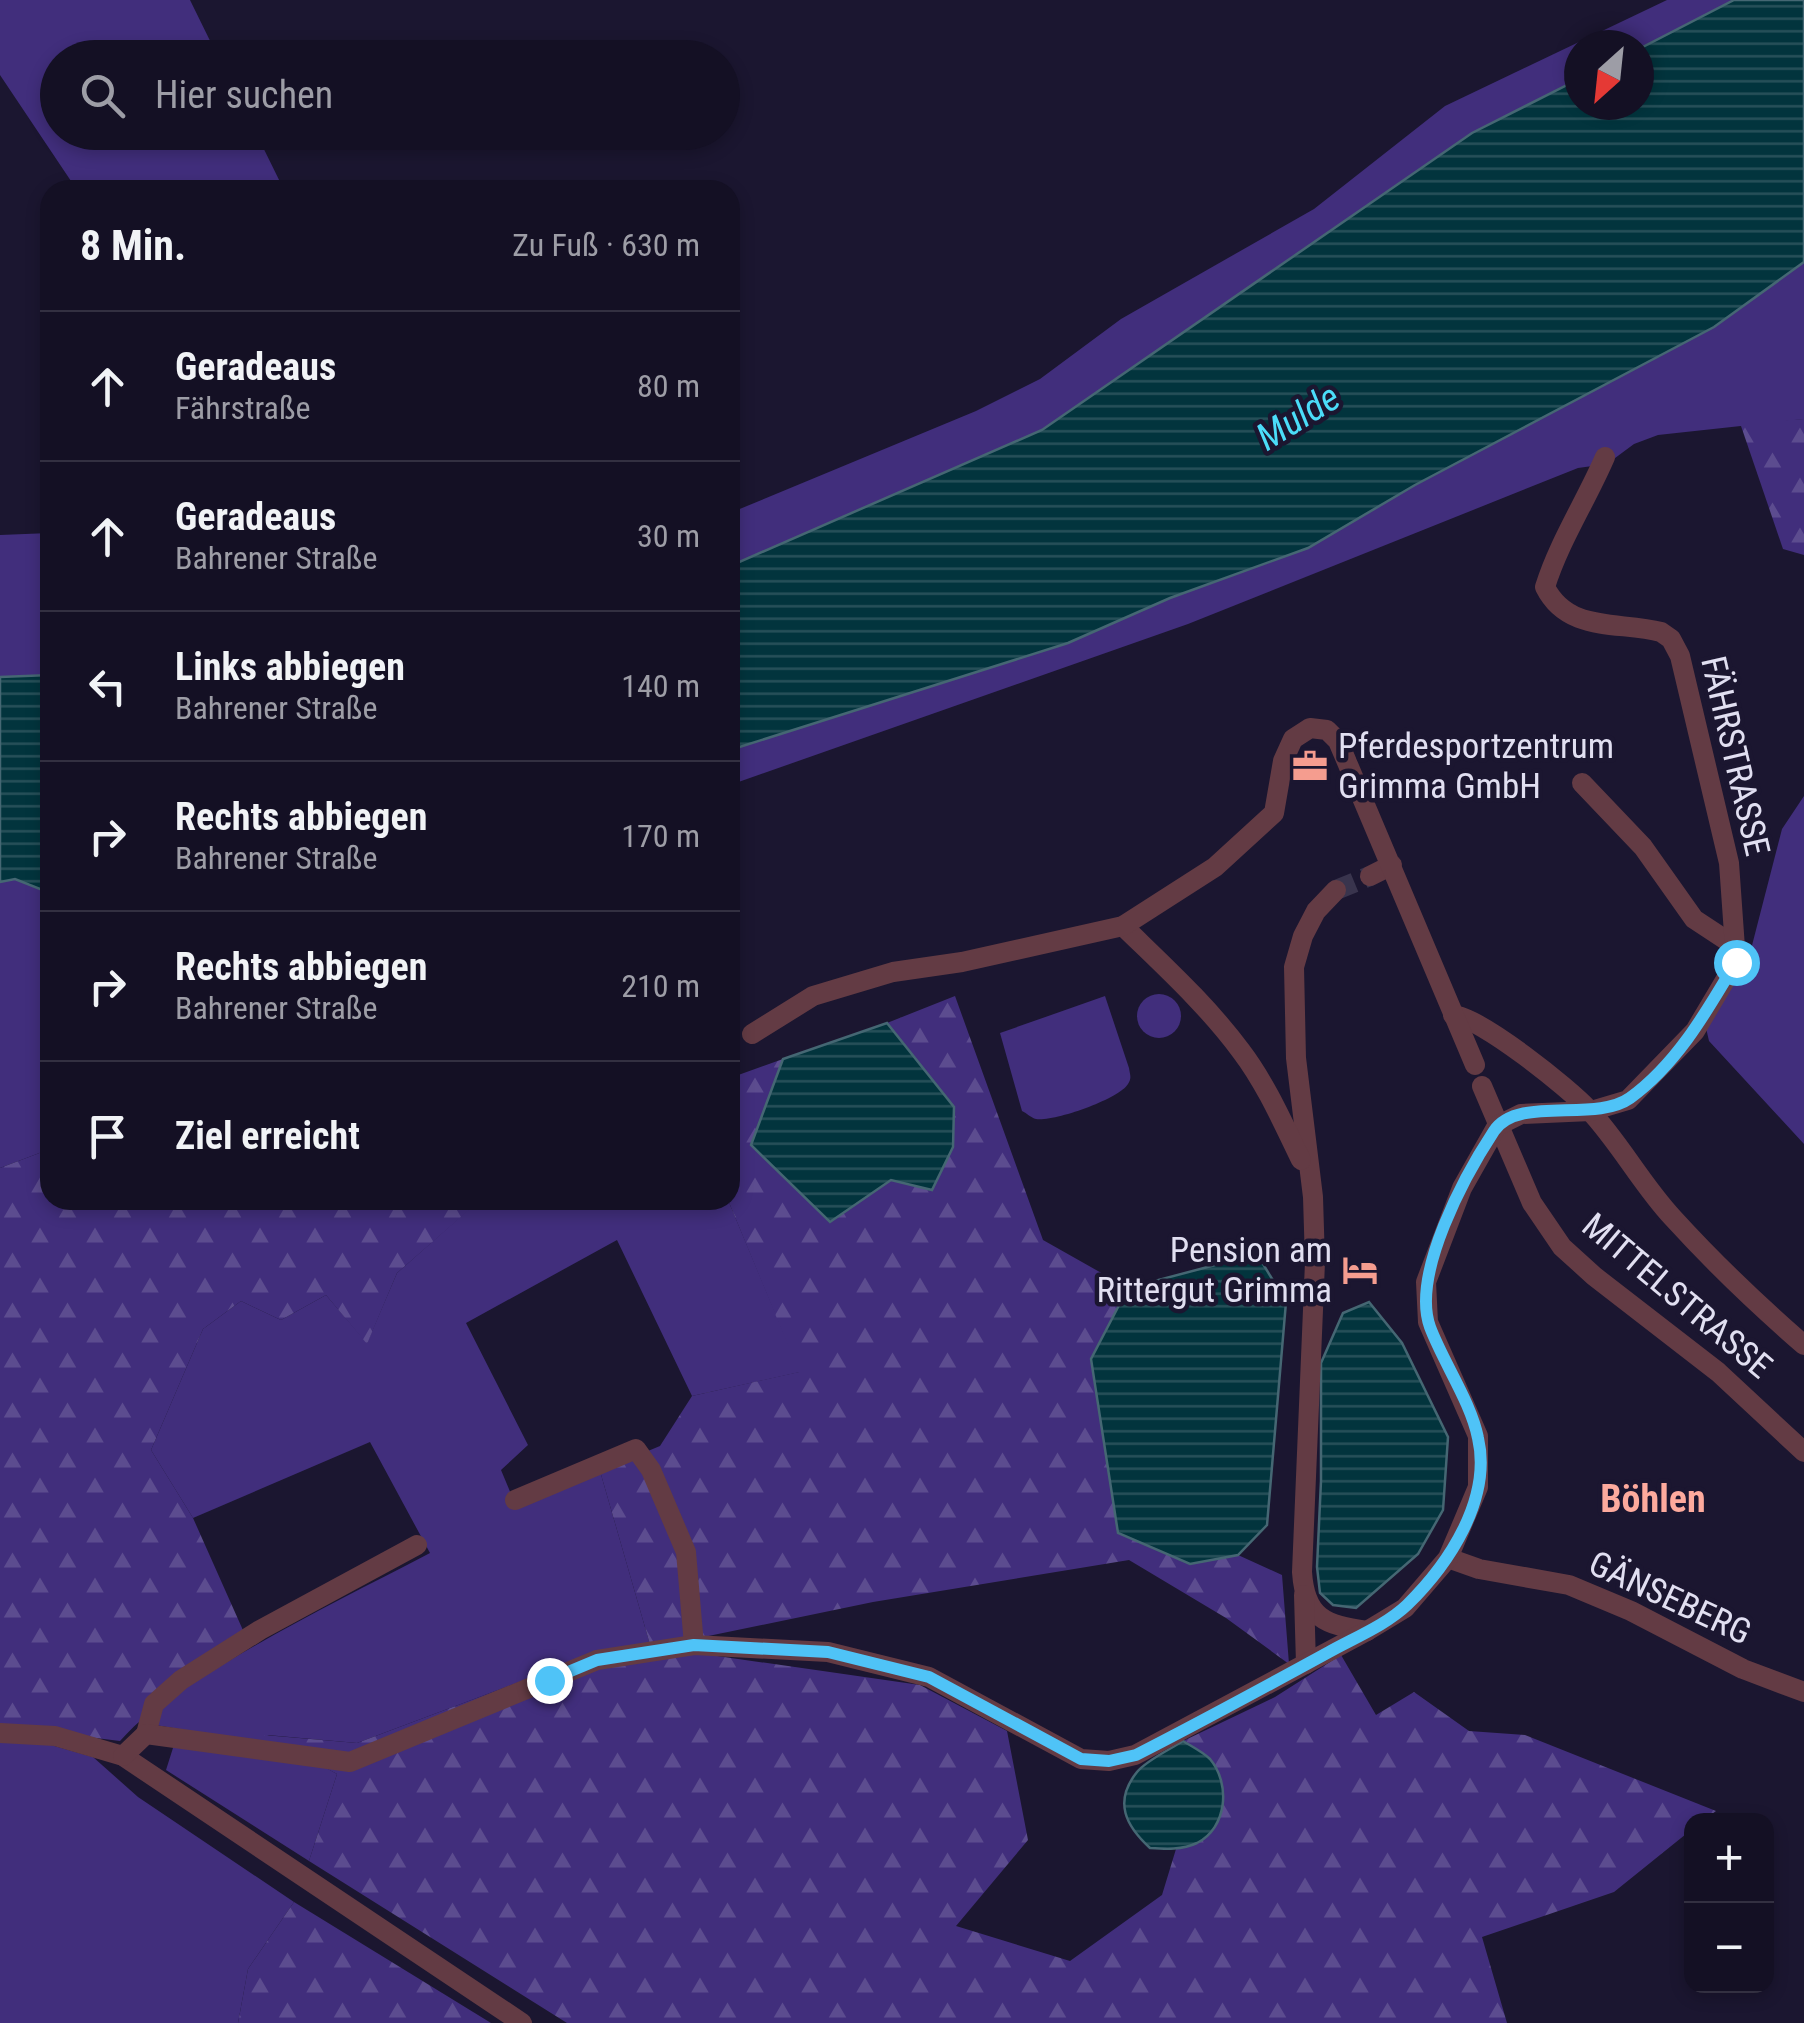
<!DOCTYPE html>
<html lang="de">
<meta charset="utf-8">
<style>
body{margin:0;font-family:"Roboto Condensed",sans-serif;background:#211e31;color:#f1f3f6}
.controls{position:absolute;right:30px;bottom:30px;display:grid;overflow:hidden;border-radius:20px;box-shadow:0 5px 15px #0003}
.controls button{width:90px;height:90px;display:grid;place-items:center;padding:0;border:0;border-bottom:2px solid #333041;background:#141024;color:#f1f3f6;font:50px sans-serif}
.compass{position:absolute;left:1564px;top:30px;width:90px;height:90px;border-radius:50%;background:#141024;box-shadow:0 5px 15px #0003;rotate:207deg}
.stop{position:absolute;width:30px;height:30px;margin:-22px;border:8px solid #4fc3f7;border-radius:50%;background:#fff}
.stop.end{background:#4fc3f7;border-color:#fff;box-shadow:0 2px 10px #0008}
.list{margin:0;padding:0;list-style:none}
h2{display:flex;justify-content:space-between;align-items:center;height:130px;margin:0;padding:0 40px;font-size:42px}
h2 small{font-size:32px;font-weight:400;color:#9d9da6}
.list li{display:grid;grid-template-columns:65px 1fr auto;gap:30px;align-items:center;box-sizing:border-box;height:150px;padding:0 40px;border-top:2px solid #333041}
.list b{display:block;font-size:38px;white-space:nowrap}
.list p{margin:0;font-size:32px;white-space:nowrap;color:#9d9da6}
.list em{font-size:32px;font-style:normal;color:#9d9da6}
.icon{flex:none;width:55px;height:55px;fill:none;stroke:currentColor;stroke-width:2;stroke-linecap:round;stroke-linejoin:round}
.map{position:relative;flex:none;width:1804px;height:2023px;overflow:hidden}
.search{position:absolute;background:#141024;box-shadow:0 5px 15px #0003;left:40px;top:40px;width:700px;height:110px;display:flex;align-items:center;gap:25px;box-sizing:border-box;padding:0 35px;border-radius:55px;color:#9d9da6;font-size:38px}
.panel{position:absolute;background:#141024;box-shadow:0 5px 15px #0003;left:40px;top:180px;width:700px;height:1030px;border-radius:30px}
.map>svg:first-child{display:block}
</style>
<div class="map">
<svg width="1804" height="2023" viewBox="0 0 1804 2023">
<defs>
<pattern id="forest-firs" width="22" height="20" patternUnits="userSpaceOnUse" patternTransform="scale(2.5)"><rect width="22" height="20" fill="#412e7c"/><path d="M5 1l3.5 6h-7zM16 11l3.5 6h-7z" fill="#5c4c8f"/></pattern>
<pattern id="water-rules" width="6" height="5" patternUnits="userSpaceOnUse" patternTransform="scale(2.5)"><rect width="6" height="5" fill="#02343d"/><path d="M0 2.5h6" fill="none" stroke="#27515a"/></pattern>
</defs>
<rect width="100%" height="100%" fill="#1b1630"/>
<g fill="#412e7c">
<path d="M0 0H190L218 57 58 58V132L256 133 284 190H77L0 75Z"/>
<path d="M1667 0H1734L1639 49V45H1579V79L1472 133 1042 430 730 566V513L976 411 1040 379 1121 319 1314 209 1445 106Z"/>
<path d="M1804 262V419L1658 435 1634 444 1607 464 1578 468 1188 624 730 785V750L1068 643 1170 598 1415 485 1714 327Z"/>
<path d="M50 533V675L0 677V535Z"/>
<path d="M1804 796V1144L1709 1041 1706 1028 1749 957 1782 829Z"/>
<path d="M15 879 50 893V1149L0 1168V882Z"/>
<circle cx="1159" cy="1016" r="22"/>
<path d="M1105 996 1129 1068C1130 1075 1132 1078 1128 1084 1119 1099 1054 1122 1036 1119 1031 1118 1027 1113 1022 1111L1000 1033Z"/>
<path d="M475 1200H728L800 1372 692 1396 617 1240 466 1323 528 1445 501 1470 516 1506 600 1471 651 1648 599 1652 357 1743 267 1735 337 1774 309 1861 166 1770 179 1729 137 1722C230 1653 328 1606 430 1553L370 1442 193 1518 151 1450 203 1329 241 1301 281 1320 326 1295 367 1343 397 1273 476 1203Z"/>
<path d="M0 1742 51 1745 93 1757 138 1797 294 1902 248 1969 238 2023H0Z"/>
</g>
<g fill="url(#forest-firs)">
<path d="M1804 419V555L1783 549 1740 423Z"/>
<path d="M955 996 1043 1240 1128 1288 1091 1359 1190 1564 1238 1555 1282 1575 1289 1664 1226 1618 1129 1560 873 1602 655 1647 920 1685 1007 1731 1028 1840 956 1926 1070 1961 1162 1895 1176 1849 1200 1842 1210 1760 1183 1741 1275 1697 1341 1655 1376 1715 1414 1692 1469 1731 1525 1735 1716 1811 1704 1820H1692L1691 1830 1614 1892 1482 1937 1507 2023H567L309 1861 337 1774 264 1735 357 1743 599 1652 651 1648 600 1471 660 1446 692 1396 799 1372 728 1200 730 1078 783 1059 751 1145 911 1052 887 1023Z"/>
<path d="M50 1149V1200H475L477 1203 397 1273 367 1344 326 1295 281 1320 241 1301 203 1329 151 1450 193 1518 250 1646C204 1674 156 1701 120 1741L0 1726V1168Z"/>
<path d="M294 1902 491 2023H238L248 1969Z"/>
</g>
<g fill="url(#water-rules)" stroke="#456773" stroke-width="2.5">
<path d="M1734 0H1804V262L1714 327 1415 485 1308 548 1170 598 1068 643 730 750V566L1042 430 1472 133 1579 79V105H1639V49Z"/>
<path d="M50 675V893L15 879 0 882V677Z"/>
<path d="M887 1023 954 1107 953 1147 932 1190 891 1180 830 1222 751 1145 783 1059Z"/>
<path d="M1257 1254 1286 1302 1267 1525 1238 1555 1190 1564 1118 1533 1091 1359 1128 1288Z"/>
<path d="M1369 1302 1402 1343 1448 1437 1443 1510 1418 1554 1356 1608 1333 1605 1320 1593 1317 1567 1321 1481V1363L1343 1313Z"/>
<path d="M1183 1741C1191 1746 1203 1752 1210 1759 1231 1784 1227 1828 1197 1843 1182 1850 1166 1849 1150 1848 1126 1826 1113 1802 1137 1772 1147 1760 1169 1750 1183 1741Z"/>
</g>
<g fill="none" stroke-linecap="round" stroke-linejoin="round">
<path stroke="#39344d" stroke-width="20" stroke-dasharray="20 10" stroke-linecap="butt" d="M1336 890 1370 876"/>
<g stroke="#633b44" stroke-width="20">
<path d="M1582 783 1643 847 1694 919 1735 946"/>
<path d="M1370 876 1392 865"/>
<path d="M1336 890 1316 911 1303 936 1294 967 1296 1058 1313 1197 1315 1262 1302 1572C1305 1618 1325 1625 1367 1631"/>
<path d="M1123 926C1164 966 1207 1005 1241 1051 1266 1084 1283 1123 1301 1160"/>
<path d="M1453 1015C1480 1017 1569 1088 1589 1110 1620 1143 1642 1185 1673 1218 1714 1263 1758 1305 1804 1345"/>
<path d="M752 1034 813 996 893 972 962 962 1123 926 1215 867 1274 813 1283 761 1293 739 1310 728 1327 730 1338 741 1475 1065"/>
<path d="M1482 1086 1532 1203 1562 1247 1594 1276 1718 1372 1804 1452"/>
<path d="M515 1500 636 1449 651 1470 686 1552 694 1645"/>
<path d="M1448 1558 1479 1569 1569 1585 1631 1611 1743 1669 1804 1692"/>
<path d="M1304 1595 1306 1664"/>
<path d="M0 1733 55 1736 123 1756 522 2023"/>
<path d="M146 1734 154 1704 181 1680 260 1630 417 1545"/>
<path d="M123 1756 146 1734 350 1762 597 1660 694 1645 828 1652 929 1677 1081 1759 1109 1761 1135 1755 1367 1631 1405 1608 1448 1558 1478 1487V1436L1428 1322 1426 1282 1462 1188 1497 1126 1521 1114 1591 1111 1628 1100 1695 1031 1736 962 1729 863 1680 656 1671 639 1661 632C1618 621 1568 633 1545 587 1559 542 1586 501 1605 457"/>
</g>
</g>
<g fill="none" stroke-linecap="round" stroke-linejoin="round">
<path stroke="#4fc3f7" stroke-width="12" d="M549 1680 597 1660 694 1645 828 1652 929 1677 1081 1759 1109 1761 1136 1755C1201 1722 1265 1687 1329 1652 1354 1638 1386 1625 1407 1605 1449 1564 1492 1499 1478 1438 1471 1402 1443 1362 1430 1327 1411 1274 1465 1175 1494 1131 1518 1095 1595 1123 1630 1098 1677 1064 1707 1011 1736 962"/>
</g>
<defs>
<symbol id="office-bare" viewBox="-9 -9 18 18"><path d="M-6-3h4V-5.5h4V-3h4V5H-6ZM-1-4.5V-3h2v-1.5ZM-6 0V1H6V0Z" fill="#f59d8f" stroke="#1b1630" stroke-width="2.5" paint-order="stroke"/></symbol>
<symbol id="hotel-bare" viewBox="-9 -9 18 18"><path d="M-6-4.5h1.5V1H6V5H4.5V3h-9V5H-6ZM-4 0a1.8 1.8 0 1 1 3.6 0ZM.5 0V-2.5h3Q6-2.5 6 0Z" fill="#f59d8f" stroke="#1b1630" stroke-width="2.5" paint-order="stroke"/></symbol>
</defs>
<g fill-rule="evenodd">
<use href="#office-bare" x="1285" y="741" width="50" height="50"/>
<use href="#hotel-bare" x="1335" y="1245" width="50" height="50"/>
</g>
<g text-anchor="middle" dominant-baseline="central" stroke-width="9" stroke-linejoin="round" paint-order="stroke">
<g font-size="35" fill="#e1dff1" stroke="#1b1630" text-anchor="start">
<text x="1338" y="746">Pferdesportzentrum<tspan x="1338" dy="40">Grimma GmbH</tspan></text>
<text x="1332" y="1250" text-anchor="end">Pension am<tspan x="1332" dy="40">Rittergut Grimma</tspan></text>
</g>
<g font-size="35" fill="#e1dff1" stroke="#1b1630">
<text transform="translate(1735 756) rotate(77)">FÄHRSTRASSE</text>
<text transform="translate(1677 1296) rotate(40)">MITTELSTRASSE</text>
<text transform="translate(1670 1598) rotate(25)">GÄNSEBERG</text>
</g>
<g font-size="38" font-style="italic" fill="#4bddf9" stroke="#1b1630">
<text transform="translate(1298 417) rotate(-32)">Mulde</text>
</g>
<g font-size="38" font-weight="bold" fill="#fdaa9d" stroke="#1b1630">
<text x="1653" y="1499">Böhlen</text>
</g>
</g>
</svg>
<div class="controls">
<button>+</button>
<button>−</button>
</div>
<svg class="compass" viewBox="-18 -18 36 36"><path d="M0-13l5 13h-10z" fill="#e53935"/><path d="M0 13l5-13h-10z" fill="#9d9da6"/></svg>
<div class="stop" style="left:1736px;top:962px"></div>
<div class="stop end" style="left:549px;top:1680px"></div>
<div class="search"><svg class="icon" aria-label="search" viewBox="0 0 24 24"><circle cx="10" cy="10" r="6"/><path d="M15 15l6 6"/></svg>Hier suchen</div>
<section class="panel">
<h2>8 Min.<small>Zu Fuß · 630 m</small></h2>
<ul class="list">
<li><svg class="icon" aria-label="ahead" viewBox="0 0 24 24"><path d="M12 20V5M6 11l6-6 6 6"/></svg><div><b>Geradeaus</b><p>Fährstraße</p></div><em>80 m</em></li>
<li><svg class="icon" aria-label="ahead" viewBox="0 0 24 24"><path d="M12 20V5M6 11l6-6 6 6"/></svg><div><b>Geradeaus</b><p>Bahrener Straße</p></div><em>30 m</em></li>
<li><svg class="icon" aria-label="left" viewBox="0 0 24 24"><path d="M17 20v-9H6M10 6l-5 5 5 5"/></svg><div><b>Links abbiegen</b><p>Bahrener Straße</p></div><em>140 m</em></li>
<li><svg class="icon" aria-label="right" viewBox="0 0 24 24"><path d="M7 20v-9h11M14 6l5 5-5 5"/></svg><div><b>Rechts abbiegen</b><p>Bahrener Straße</p></div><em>170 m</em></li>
<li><svg class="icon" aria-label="right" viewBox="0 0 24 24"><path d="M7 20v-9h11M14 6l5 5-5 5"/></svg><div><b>Rechts abbiegen</b><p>Bahrener Straße</p></div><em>210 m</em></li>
<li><svg class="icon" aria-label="arrive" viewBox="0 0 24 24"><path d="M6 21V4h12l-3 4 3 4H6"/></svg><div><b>Ziel erreicht</b></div></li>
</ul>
</section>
</div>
